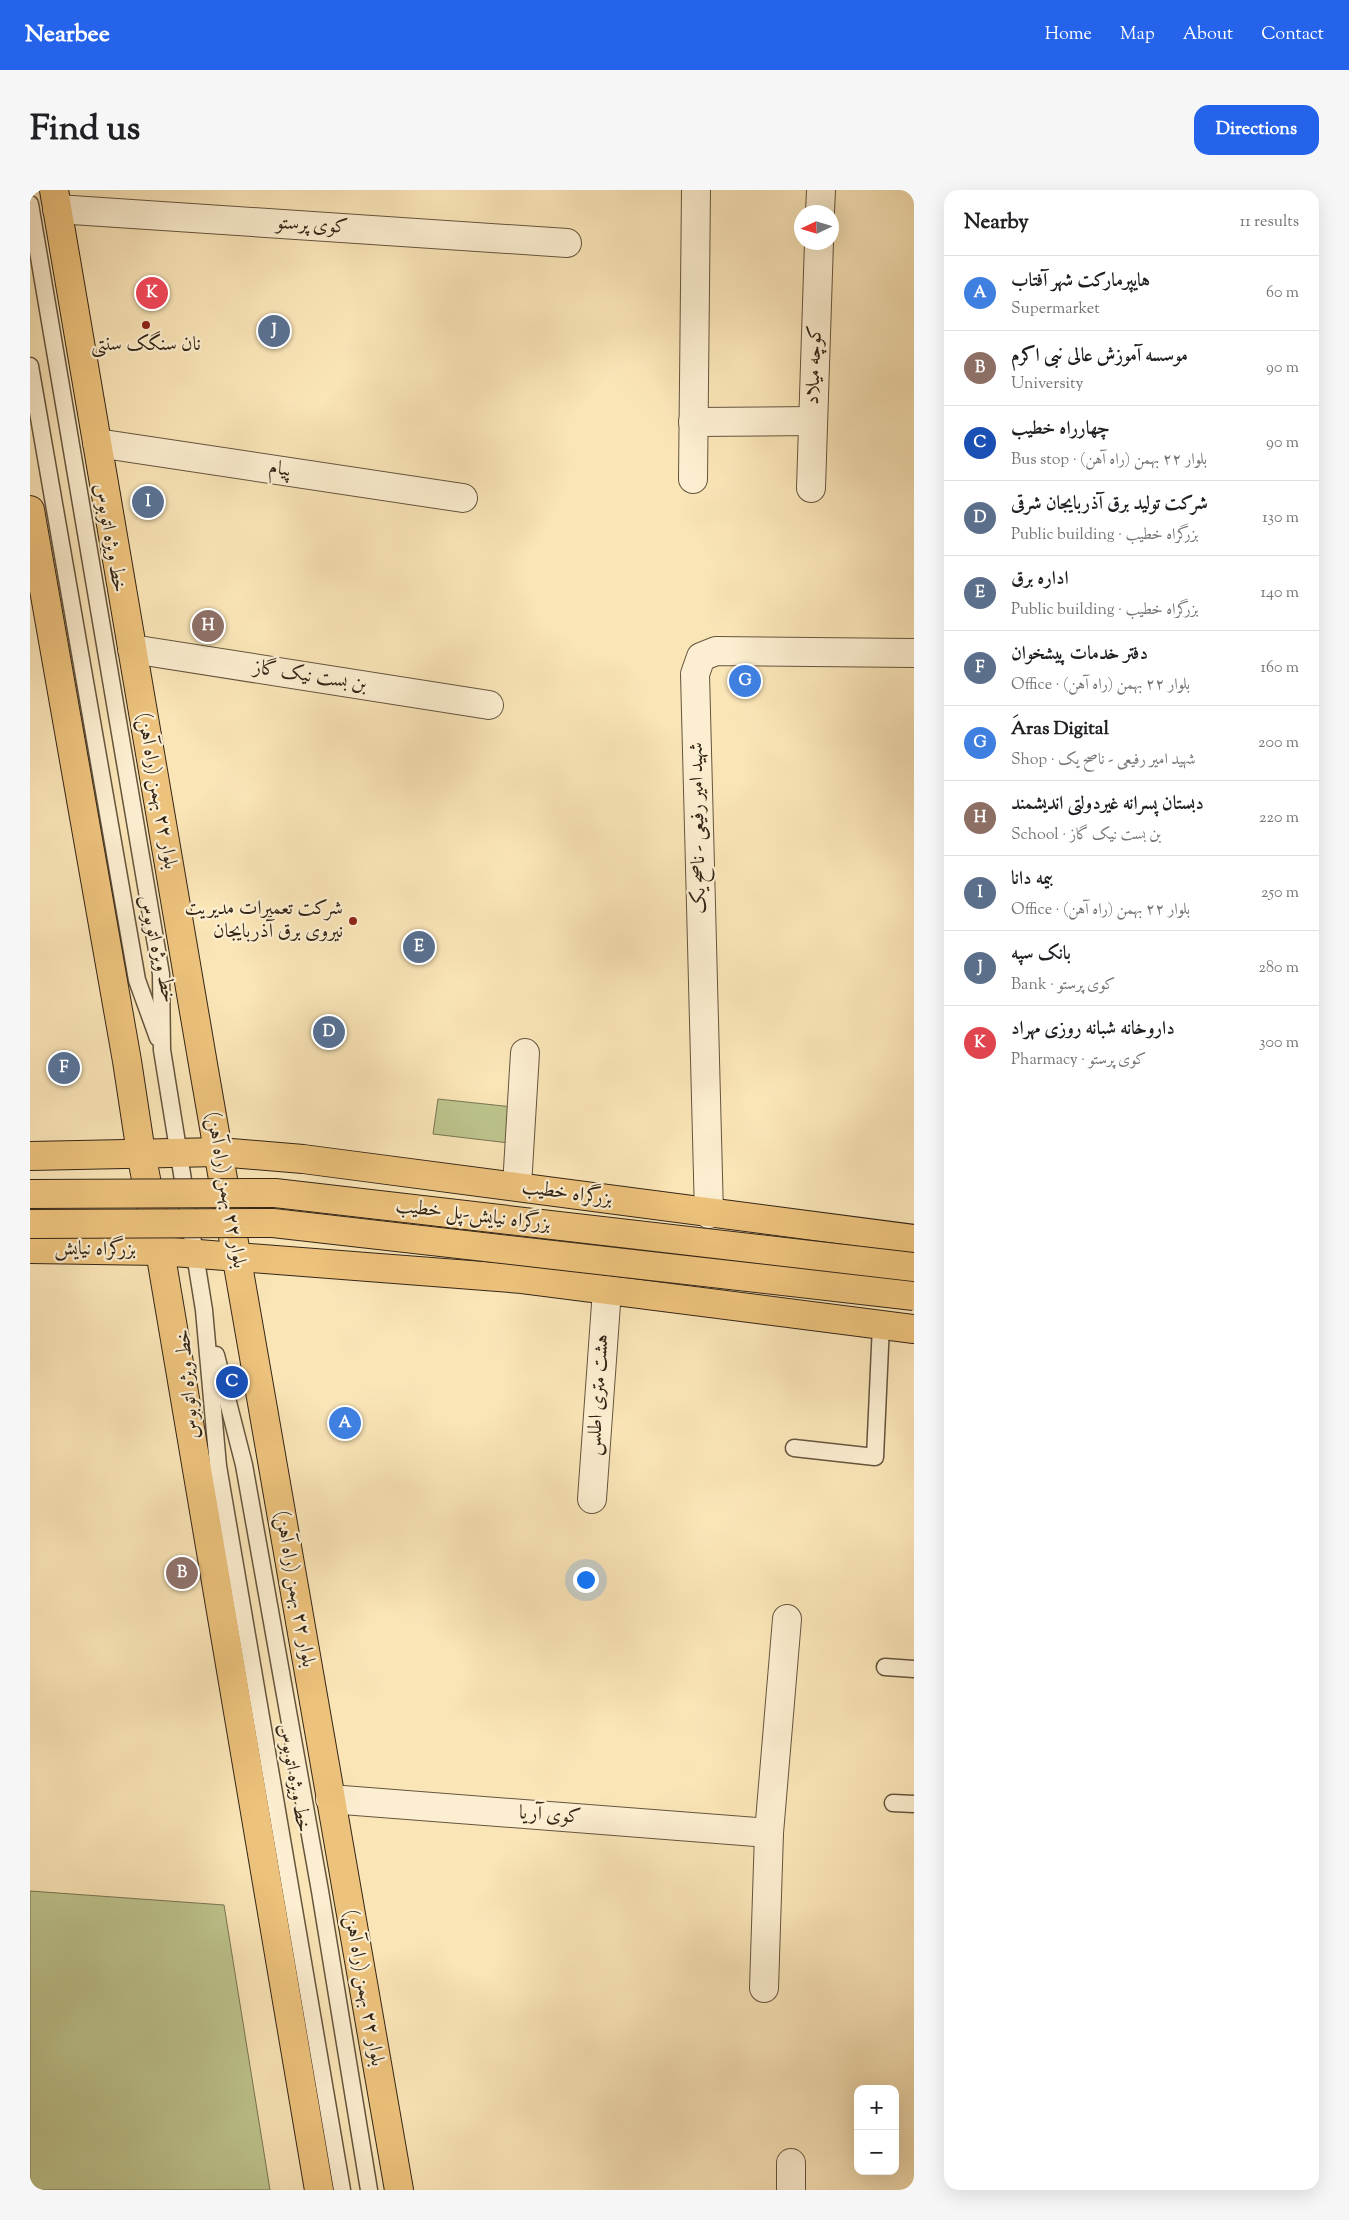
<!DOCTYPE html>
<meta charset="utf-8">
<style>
body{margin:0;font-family:"Sorts Mill Goudy",Amiri,serif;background:#f6f6f6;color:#202124}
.controls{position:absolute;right:15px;bottom:15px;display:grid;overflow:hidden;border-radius:10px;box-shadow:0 5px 20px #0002}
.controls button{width:45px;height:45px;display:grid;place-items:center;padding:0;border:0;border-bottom:1px solid #e0e0e0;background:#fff;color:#202124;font:25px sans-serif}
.compass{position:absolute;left:764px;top:15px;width:45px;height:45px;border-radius:50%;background:#fff;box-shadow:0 5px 20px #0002;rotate:266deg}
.you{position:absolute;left:555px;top:1389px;width:18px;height:18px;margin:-12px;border:4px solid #fff;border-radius:50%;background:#1a73e8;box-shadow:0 0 0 8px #1a73e833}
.badge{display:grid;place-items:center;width:32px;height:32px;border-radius:50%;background:#2563eb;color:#fff;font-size:16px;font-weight:700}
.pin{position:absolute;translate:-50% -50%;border:2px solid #fff;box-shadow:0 1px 5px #0006}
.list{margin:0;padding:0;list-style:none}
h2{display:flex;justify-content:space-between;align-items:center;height:65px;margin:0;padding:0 20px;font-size:21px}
h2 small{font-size:16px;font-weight:400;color:#757577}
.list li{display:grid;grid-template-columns:32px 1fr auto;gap:15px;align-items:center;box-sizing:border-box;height:75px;padding:0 20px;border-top:1px solid #e0e0e0}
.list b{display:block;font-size:19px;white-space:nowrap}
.list p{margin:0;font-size:16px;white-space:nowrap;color:#757577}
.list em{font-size:16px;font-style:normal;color:#757577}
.map{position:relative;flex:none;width:884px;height:2000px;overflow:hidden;border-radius:15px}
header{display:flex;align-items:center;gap:30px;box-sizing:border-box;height:70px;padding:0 25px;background:#2563eb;color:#fff}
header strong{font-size:24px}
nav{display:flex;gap:28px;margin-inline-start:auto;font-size:18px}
.intro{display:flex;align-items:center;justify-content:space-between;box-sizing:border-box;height:120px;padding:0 30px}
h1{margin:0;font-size:35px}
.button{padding:12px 22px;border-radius:15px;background:#2563eb;color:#fff;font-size:18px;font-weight:700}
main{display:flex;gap:30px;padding:0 30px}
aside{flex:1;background:#fff;border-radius:15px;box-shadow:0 5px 20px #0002}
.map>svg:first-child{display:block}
</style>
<header>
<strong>Nearbee</strong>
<nav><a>Home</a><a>Map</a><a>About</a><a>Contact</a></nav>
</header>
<div class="intro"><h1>Find us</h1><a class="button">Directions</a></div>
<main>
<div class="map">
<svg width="884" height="2000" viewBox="0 0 884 2000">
<rect width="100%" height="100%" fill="#fae5b7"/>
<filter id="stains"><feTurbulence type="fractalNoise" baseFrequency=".004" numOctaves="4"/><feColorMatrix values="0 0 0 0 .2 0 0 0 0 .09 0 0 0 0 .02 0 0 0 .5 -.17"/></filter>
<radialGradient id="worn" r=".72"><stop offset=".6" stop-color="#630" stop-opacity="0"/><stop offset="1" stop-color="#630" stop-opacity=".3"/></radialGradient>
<g fill="#bec58e" stroke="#787552">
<path d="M408 909 483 917 479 953 403 944Z"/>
<path d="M0 1701 194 1715 240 2000H0Z"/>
</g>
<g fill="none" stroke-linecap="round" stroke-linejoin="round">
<defs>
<g id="service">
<path d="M0 14 131 784 132 860 174 1120 188 1276 312 2000"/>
<path d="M0 176 107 790 128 848"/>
<path d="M186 1165 214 1275 290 1701 339 2000"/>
<path d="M764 1258 845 1267 851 1135"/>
<path d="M855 1477 884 1479"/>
<path d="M863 1613 884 1614"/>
</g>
<g id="minor">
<path d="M27 19 537 53"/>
<path d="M790 22 791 0"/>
<path d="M663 232 783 231"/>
<path d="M67 253 433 308"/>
<path d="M663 289 666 0"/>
<path d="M781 298 789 52"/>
<path d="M102 459 459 515"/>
<path d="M487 996 495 863"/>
<path d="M679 1024 665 484 671 467 686 461 884 463"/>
<path d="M562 1309 577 1100"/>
<path d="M300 1609 739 1643"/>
<path d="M734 1798 739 1643 757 1429"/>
<path d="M761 1973V2000"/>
</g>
<g id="primary">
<path d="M24 0 174 880 369 2000"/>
<path d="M0 320 97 871 111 963 130 1061 289 2000"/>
</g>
<g id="trunk">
<path d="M0 966 189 962 273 969 884 1049"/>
<path d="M0 1059 130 1061 492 1089 884 1139"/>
</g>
</defs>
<use href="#service" stroke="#65553e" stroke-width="19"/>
<use href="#minor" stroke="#65553e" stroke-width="30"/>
<use href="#primary" stroke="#332516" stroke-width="30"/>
<use href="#trunk" stroke="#332516" stroke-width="30"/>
<use href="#service" stroke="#fceed0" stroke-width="16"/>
<use href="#minor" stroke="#fceed0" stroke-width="28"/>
<use href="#primary" stroke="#edc27c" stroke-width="28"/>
<use href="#trunk" stroke="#edc27c" stroke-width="28"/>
<defs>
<g id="trunk-bridge">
<path d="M0 1004 245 1003 884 1077"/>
<path d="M0 1034 243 1033 884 1106"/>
</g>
</defs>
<use href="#trunk-bridge" stroke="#332516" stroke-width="30" stroke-linecap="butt"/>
<use href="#trunk-bridge" stroke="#edc27c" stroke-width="28"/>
</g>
<g fill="#8f2418" stroke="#fceed0" stroke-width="2">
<circle cx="116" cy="135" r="5"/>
<circle cx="323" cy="731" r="5"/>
</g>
<g text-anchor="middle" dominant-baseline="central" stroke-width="4.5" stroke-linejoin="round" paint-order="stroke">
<g font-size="20" fill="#332516" stroke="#fceed0">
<text transform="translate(282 36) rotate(4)">کوی پرستو</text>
<text transform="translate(785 175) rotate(-88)">کوچه میلاد</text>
<text transform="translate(250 280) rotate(8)">پیام</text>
<text transform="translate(79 348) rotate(80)">خط ویژه اتوبوس</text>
<text transform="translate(280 487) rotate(9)">بن بست نیک گاز</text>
<text transform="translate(126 601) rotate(80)">بلوار ۲۲ بهمن (راه آهن)</text>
<text transform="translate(669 638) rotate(-91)">شهید امیر رفیعی - ناصح یک</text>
<text transform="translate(126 759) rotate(77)">خط ویژه اتوبوس</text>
<text transform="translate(195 1000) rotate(80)">بلوار ۲۲ بهمن (راه آهن)</text>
<text transform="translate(537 1004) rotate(8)">بزرگراه خطیب</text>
<text transform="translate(443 1026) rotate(7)">بزرگراه نیایش-پل خطیب</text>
<text transform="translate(65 1060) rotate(1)">بزرگراه نیایش</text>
<text transform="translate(159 1194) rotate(-95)">خط ویژه اتوبوس</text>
<text transform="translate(569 1205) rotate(-86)">هشت متری اطلس</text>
<text transform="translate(264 1399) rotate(80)">بلوار ۲۲ بهمن (راه آهن)</text>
<text transform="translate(263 1588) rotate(80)">خط ویژه اتوبوس</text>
<text transform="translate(520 1626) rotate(4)">کوی آریا</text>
<text transform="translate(333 1798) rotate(80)">بلوار ۲۲ بهمن (راه آهن)</text>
</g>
<g font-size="20" fill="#332516" stroke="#fceed0">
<text x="116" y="155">نان سنگک سنتی</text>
<text x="313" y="719" text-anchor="end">شرکت تعمیرات مدیریت<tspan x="313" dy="23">نیروی برق آذربایجان</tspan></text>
</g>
</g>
<rect width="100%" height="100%" filter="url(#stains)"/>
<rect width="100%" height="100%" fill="url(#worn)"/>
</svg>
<div class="controls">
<button>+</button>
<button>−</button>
</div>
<svg class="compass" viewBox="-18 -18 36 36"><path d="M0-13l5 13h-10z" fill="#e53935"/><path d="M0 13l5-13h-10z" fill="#757577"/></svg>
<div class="you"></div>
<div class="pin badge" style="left:315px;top:1233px;background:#3f7fe0">A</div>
<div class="pin badge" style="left:152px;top:1383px;background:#8d6e63">B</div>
<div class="pin badge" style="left:202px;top:1192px;background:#1a4fb4">C</div>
<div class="pin badge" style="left:299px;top:842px;background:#5c6f8a">D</div>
<div class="pin badge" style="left:389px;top:757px;background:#5c6f8a">E</div>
<div class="pin badge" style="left:34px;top:878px;background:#5c6f8a">F</div>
<div class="pin badge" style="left:715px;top:491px;background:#3f7fe0">G</div>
<div class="pin badge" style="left:178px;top:436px;background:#8d6e63">H</div>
<div class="pin badge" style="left:118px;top:312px;background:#5c6f8a">I</div>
<div class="pin badge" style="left:244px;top:141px;background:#5c6f8a">J</div>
<div class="pin badge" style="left:122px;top:103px;background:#e0444e">K</div>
</div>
<aside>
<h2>Nearby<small>11 results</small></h2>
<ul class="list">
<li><span class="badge" style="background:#3f7fe0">A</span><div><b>هایپرمارکت شهر آفتاب</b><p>Supermarket</p></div><em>60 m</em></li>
<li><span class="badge" style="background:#8d6e63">B</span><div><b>موسسه آموزش عالی نبی اکرم</b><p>University</p></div><em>90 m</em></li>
<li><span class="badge" style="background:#1a4fb4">C</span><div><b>چهارراه خطیب</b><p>Bus stop · بلوار ۲۲ بهمن (راه آهن)</p></div><em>90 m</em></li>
<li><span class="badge" style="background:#5c6f8a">D</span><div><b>شرکت تولید برق آذربایجان شرقی</b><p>Public building · بزرگراه خطیب</p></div><em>130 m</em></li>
<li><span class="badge" style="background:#5c6f8a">E</span><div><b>اداره برق</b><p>Public building · بزرگراه خطیب</p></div><em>140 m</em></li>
<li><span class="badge" style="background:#5c6f8a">F</span><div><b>دفتر خدمات پیشخوان</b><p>Office · بلوار ۲۲ بهمن (راه آهن)</p></div><em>160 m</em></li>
<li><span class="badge" style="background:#3f7fe0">G</span><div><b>َAras Digital</b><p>Shop · شهید امیر رفیعی - ناصح یک</p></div><em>200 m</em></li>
<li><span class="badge" style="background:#8d6e63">H</span><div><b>دبستان پسرانه غیردولتی اندیشمند</b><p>School · بن بست نیک گاز</p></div><em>220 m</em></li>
<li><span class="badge" style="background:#5c6f8a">I</span><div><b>بیمه دانا</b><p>Office · بلوار ۲۲ بهمن (راه آهن)</p></div><em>250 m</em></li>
<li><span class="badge" style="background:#5c6f8a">J</span><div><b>بانک سپه</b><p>Bank · کوی پرستو</p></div><em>280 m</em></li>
<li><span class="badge" style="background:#e0444e">K</span><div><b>داروخانه شبانه روزی مهراد</b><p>Pharmacy · کوی پرستو</p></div><em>300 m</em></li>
</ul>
</aside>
</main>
